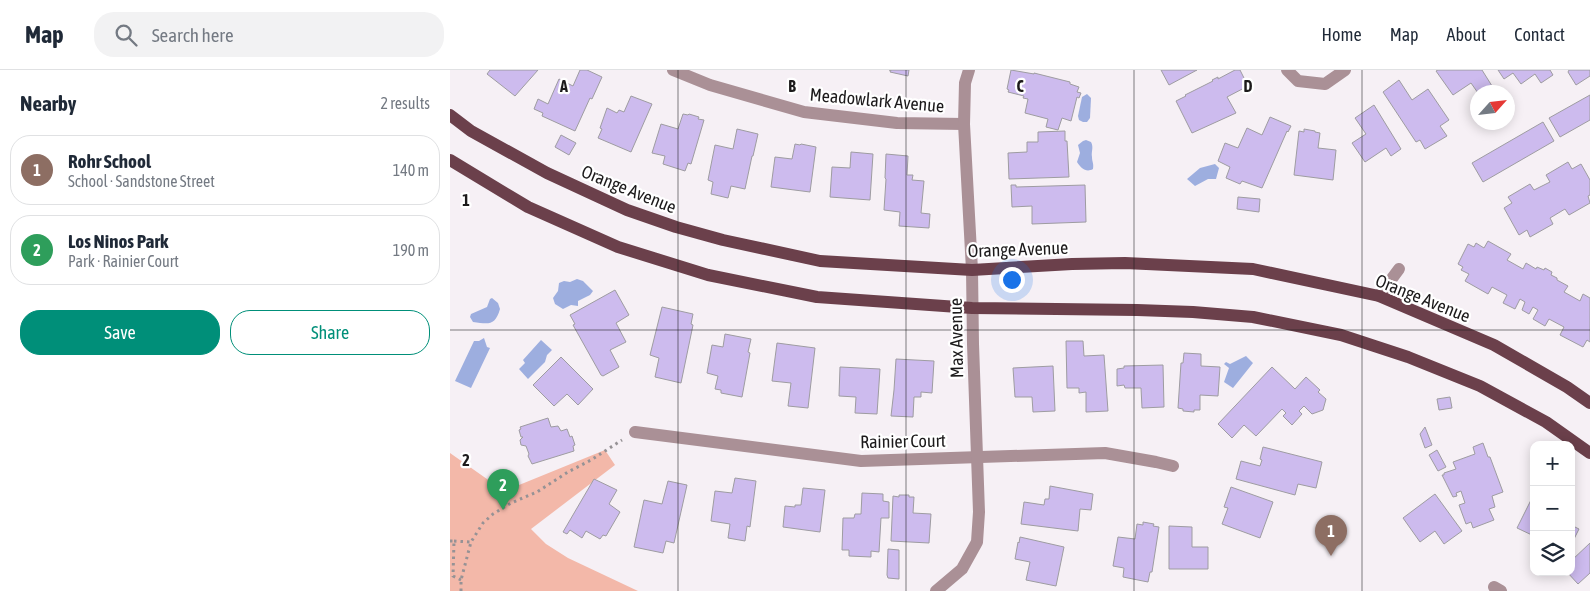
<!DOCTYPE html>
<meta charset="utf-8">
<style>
body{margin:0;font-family:"Asap Condensed",sans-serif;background:#f2f2f3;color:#1f2937}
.controls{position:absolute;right:15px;bottom:15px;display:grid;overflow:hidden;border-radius:10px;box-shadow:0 2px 12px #0003}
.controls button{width:45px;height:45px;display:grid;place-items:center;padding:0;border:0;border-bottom:1px solid #e0e1e3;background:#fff;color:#1f2937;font:25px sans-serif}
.compass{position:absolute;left:1020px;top:15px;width:45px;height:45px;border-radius:50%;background:#fff;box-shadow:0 2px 12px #0003;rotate:63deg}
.you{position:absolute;left:561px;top:209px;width:18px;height:18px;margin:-12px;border:4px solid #fff;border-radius:50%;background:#1a73e8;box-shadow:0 0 0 8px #1a73e833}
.badge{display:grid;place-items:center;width:32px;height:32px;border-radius:50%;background:#008f79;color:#fff;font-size:16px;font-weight:700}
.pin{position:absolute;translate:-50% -41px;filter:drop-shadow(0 1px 2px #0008)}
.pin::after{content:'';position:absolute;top:26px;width:18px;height:15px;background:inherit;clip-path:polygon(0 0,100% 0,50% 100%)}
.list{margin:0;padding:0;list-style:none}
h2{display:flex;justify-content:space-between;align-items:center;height:65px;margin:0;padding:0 20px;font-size:21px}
h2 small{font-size:16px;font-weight:400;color:#747a83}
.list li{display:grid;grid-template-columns:32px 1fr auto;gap:15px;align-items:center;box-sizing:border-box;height:70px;margin:0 10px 10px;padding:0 10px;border:1px solid #e0e1e3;border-radius:20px}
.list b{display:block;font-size:19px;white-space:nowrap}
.list p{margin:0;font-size:16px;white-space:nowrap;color:#747a83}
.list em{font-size:16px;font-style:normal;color:#747a83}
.actions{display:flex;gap:10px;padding:15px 20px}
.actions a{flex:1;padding:11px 0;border:1px solid #008f79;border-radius:20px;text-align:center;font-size:18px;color:#008f79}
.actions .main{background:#008f79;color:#fff}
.icon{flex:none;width:28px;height:28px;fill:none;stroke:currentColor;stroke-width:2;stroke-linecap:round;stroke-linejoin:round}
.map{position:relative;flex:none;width:1140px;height:521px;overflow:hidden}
header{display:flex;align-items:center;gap:30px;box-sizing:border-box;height:70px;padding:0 25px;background:#fff;border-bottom:1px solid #e0e1e3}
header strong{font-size:24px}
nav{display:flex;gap:28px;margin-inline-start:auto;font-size:18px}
.search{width:350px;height:45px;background:#f2f2f3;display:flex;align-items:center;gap:12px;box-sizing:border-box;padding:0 18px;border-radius:20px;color:#747a83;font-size:19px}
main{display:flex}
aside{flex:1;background:#fff}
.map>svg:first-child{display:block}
</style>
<header>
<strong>Map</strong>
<div class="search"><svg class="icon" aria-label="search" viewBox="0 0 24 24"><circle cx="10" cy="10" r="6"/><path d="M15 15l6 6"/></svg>Search here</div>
<nav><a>Home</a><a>Map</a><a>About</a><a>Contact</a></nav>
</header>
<main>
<aside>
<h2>Nearby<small>2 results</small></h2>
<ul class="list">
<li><span class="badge" style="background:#8d6e63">1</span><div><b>Rohr School</b><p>School · Sandstone Street</p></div><em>140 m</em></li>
<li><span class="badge" style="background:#2e9e5b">2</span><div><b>Los Ninos Park</b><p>Park · Rainier Court</p></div><em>190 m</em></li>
</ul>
<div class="actions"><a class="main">Save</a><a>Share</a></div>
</aside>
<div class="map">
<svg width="1140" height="521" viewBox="0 0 1140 521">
<rect width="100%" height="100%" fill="#f6f0f5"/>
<path fill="#f3b8a9" d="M155 380 165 395 81 459 96 474 118 488 188 521H0V383L54 421Z"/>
<g fill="#9daedf">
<path d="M637 24 641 28 640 48 637 52H633L629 50 628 46 632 27Z"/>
<path d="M636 70 641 72C644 78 641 81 642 87 642 92 644 93 643 99 636 103 631 98 627 92L630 83 628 75 633 71Z"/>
<path d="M765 94 769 98 766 109H758L745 116 737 109 750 98Z"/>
<path d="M127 209 133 211 143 221 140 225 128 231V236L121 235 113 239 105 234 103 228 108 221 109 213 114 211 120 212Z"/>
<path d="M42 228 48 233 50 239C45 256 39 254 23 252L20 247 21 244 37 237 40 229Z"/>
<path d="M34 268 37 277 40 278 21 318 5 311 24 271H29Z"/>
<path d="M91 270 102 280 97 285 95 292 78 309 69 299 75 293 73 290Z"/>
<path d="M796 286 803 293 783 318 774 312 779 298 774 294 776 292 780 294Z"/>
</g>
<g fill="#cdbbee" stroke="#9e9ca1">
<path d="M40 0H88L65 26 37 4Z"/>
<path d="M130 0H137L152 7 142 29 140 28 125 61 92 46 93 43 84 39 88 29 98 34 109 9 123 16Z"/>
<path d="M439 0H459L458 6 440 2 441 0Z"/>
<path d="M561 0 584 4V3L620 12V14L629 17 627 22 631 23 629 28 627 27 621 51 612 48 608 60 596 57 598 49 575 43 578 29 573 28 574 26 558 22 559 20 557 19Z"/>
<path d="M711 0H747L719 15Z"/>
<path d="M785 0H790L798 16 777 27 786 43 742 63 726 31 736 26 735 25 763 11 762 10 768 7V9Z"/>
<path d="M988 0H1032L1042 16 1028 23 1021 13 1003 25 986 1Z"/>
<path d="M1048 0H1100L1103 5 1091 13 1085 4 1071 14 1063 3 1054 9Z"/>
<path d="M1119 0H1140V6L1126 15 1118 2Z"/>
<path d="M949 10 962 30 978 19 999 50 990 56 997 66 975 79 970 70 966 72 933 22Z"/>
<path d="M1140 25V50L1110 67 1099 48Z"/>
<path d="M181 26 202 34 181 82 148 68 152 59 150 58 157 38 167 43 169 40 174 42Z"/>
<path d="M924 35 951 79 941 86 936 78 915 92 902 73 916 64 905 48Z"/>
<path d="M233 44 238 45 239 44 249 47 248 49 254 50 241 94 238 93 235 101 213 94 215 86 202 83 211 54 228 59Z"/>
<path d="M820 47 841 56 838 62 837 61 812 118 792 111 790 114 776 108 780 97 768 91 775 73 788 78 797 58 812 65Z"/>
<path d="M1093 52 1104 71 1033 112 1022 93Z"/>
<path d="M287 59 308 64 303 86H302L295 119 281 116 278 128 261 124 263 112 258 110 265 75 283 79Z"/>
<path d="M854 59 865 61V62L870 63 868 78 886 80 883 110 844 105 849 61 854 62Z"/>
<path d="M615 61V71H617L619 107 559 109 558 83 577 82V72H588V62Z"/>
<path d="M111 65 126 73 119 85 105 77Z"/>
<path d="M345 74 350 75 351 74 366 77 360 122 321 117 325 87 342 89Z"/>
<path d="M401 82 423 84 420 130 380 127 382 97 400 98Z"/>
<path d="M436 84 458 86 457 105H463L462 110 474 111 471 143 480 144 479 158 449 156 450 142 434 140 436 109 435 108Z"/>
<path d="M1118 92 1122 99 1131 94 1140 110V125L1138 126 1140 133 1119 145 1115 139 1100 148 1103 154 1080 167 1077 160 1069 165 1054 138 1062 133 1058 127 1080 114 1084 120 1100 112 1096 105Z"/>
<path d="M561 115H566V117L635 115 636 152 582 154V136L562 137Z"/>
<path d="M788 127 810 129 809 142 787 139Z"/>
<path d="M1038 171 1061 184 1057 190 1073 199 1076 193 1086 199 1087 197 1094 200 1095 198 1102 202 1101 205 1107 208V210L1118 216 1114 222 1130 231 1133 224 1140 228V272L1137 270 1133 277 1110 265 1114 257 1099 249 1095 256 1083 249 1088 240 1083 237 1079 244 1072 240 1075 232 1070 229 1065 239 1053 233 1057 225 1042 217 1038 224 1015 211 1019 204 1011 200 1013 197 1008 194 1018 174 1024 177 1026 173 1034 178Z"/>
<path d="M165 220 179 245 166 253 176 272 160 280 169 297 153 306 151 305 123 255 125 254 120 245Z"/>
<path d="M212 237 243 244 241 254 243 255 231 313 205 307 209 288 200 285Z"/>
<path d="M275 264 301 269 298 282 300 283 292 327 271 323V320L265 319 268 306 257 303 262 275 273 277Z"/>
<path d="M616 271H633L634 286 654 285 658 341 636 342V322L629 323V318H617Z"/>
<path d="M327 273 365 278 358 338 338 336 341 313 322 311Z"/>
<path d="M734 283 751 284V296L770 297 768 326 750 325V340H744V342L733 341V339L728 338 731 293H733Z"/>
<path d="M111 287 143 319 128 335 117 324 104 336 83 315Z"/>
<path d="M446 289 484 291 482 323 471 322V327H464L463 347 441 346 444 320Z"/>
<path d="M713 295 714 337 692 338 691 318H675L674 315 667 316V299L674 298V296Z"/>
<path d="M603 296 605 341 583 342 582 327H565L563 298Z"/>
<path d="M390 297 430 299 427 344 405 343 406 327 389 326Z"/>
<path d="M822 297 845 319 856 307 870 320 868 322 876 329 873 340 862 344 854 336 849 341 852 344 842 355 833 346 836 343 832 339 806 366 794 355 782 368 768 354Z"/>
<path d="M1000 327 1002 338 989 340 987 329Z"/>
<path d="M98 348 101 357 108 356 111 361 117 359 120 367 122 366 125 375 123 376 124 381 82 394 78 386 79 384 76 376 71 375 70 370 73 367H71L69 360 71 359 70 357Z"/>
<path d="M975 357 982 375 975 378 970 364Z"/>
<path d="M1033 373 1038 387H1040L1053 422 1042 426 1045 437 1039 439 1044 450 1023 458 1021 452 1016 454 1009 435 1015 433 1011 421 1006 423 1007 426 1003 427 992 405H994V403L1006 399 1003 392 1025 384 1023 377Z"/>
<path d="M813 377 872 392 866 418 848 414 845 425 786 409 791 391 810 396 812 390 810 389Z"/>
<path d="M987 380 996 397 988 401 979 385Z"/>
<path d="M285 408 306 411 300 457 297 456 295 471 278 468 280 454 261 451 265 421 282 423Z"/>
<path d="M144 409 167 420 159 434 170 442 156 466 153 465 150 469 136 461 132 468 120 460 117 464 113 462Z"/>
<path d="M218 411 237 415 224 473 216 471 213 483 184 477 194 430 212 434Z"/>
<path d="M600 416 643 424 641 440 630 439 628 461 571 454 574 432 594 435 595 429H599Z"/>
<path d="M781 417 823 432 810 468 772 454 778 438 774 437Z"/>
<path d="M353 418 375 420 370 462 333 457 335 436 345 437V435H351Z"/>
<path d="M412 423 433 424V431L439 432V448H431L429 482 421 481V487L399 486V480H392L393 448H404L405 444H411Z"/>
<path d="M985 424 1012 461 994 474 985 461 970 472 953 448Z"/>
<path d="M1084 424V466L1067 458Z"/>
<path d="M449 425H459V427H464L463 443 481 444 479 473 441 471 443 426 449 427Z"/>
<path d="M693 452 704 454 703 456 709 457 702 502H700L698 512 673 507 674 498 663 496 668 467 685 469 687 454 693 455Z"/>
<path d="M1121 455 1129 459 1124 469 1121 468Z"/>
<path d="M719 456 742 457V477H758V499H719Z"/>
<path d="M570 467 614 477 606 516 576 510 580 492 565 489 568 472 569 473Z"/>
<path d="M1140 473V503L1128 514 1117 502H1121V491Z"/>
<path d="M438 479 449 480V509L438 508 437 505Z"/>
</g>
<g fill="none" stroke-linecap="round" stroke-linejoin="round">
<g stroke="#969295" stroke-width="3" stroke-dasharray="2.5 4" stroke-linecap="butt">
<path d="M0 471H4L3 506 11 510"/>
<path d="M4 471 21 472"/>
<path d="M11 521V510L21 472 33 453 43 444 61 433 87 422 118 402 141 390 172 370"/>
</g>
<g stroke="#aa9096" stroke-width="12">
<path d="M223 0 260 15 354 42 447 53 514 54"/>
<path d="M837 0 848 11 875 14 895 0"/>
<path d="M929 226 949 199"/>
<path d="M185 362 411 391 655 383 706 392 723 396"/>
<path d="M1044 517 1051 521"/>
<path d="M486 521 512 499 527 472 529 442 523 274 522 200 514 54 515 13 519 0"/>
</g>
<g stroke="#6b404b" stroke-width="12">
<path d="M0 45 21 61 97 103 177 140 226 157 273 170 370 191 522 200 622 194 675 193 803 199 929 226 1044 275 1117 317 1140 333"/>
<path d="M0 90 78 137 168 177 258 205 367 227 522 238 687 240 743 242 803 247 891 265 958 287 1030 316 1096 352 1140 383"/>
</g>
</g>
<path fill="none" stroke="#1c1a1b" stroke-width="1" stroke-opacity="0.55" d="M228 0V521M456 0V521M684 0V521M912 0V521M0 260H1140"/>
<g text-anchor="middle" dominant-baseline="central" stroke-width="4.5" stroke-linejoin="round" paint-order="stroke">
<g font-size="18" fill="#1c1a1b" stroke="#fff">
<text transform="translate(427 30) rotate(5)">Meadowlark Avenue</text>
<text transform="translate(179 119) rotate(22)">Orange Avenue</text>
<text transform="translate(568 179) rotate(-2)">Orange Avenue</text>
<text transform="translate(973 228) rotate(22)">Orange Avenue</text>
<text transform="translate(506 268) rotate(-91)">Max Avenue</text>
<text transform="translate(453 371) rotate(-1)">Rainier Court</text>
</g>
</g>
<g font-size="16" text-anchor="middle" font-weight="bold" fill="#1c1a1b" stroke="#fff" stroke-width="4.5" stroke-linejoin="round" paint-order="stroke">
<text x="114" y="22">A</text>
<text x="342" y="22">B</text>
<text x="570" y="22">C</text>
<text x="798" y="22">D</text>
<text x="16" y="136">1</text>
<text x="16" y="396">2</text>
</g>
</svg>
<div class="controls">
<button>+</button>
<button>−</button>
<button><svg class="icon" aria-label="layers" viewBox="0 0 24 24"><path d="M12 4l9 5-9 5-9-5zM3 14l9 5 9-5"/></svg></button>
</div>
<svg class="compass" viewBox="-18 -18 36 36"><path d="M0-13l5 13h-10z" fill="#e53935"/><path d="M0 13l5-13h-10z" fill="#747a83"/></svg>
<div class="you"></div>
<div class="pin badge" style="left:881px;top:486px;background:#8d6e63">1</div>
<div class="pin badge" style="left:53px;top:440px;background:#2e9e5b">2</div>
</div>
</main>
